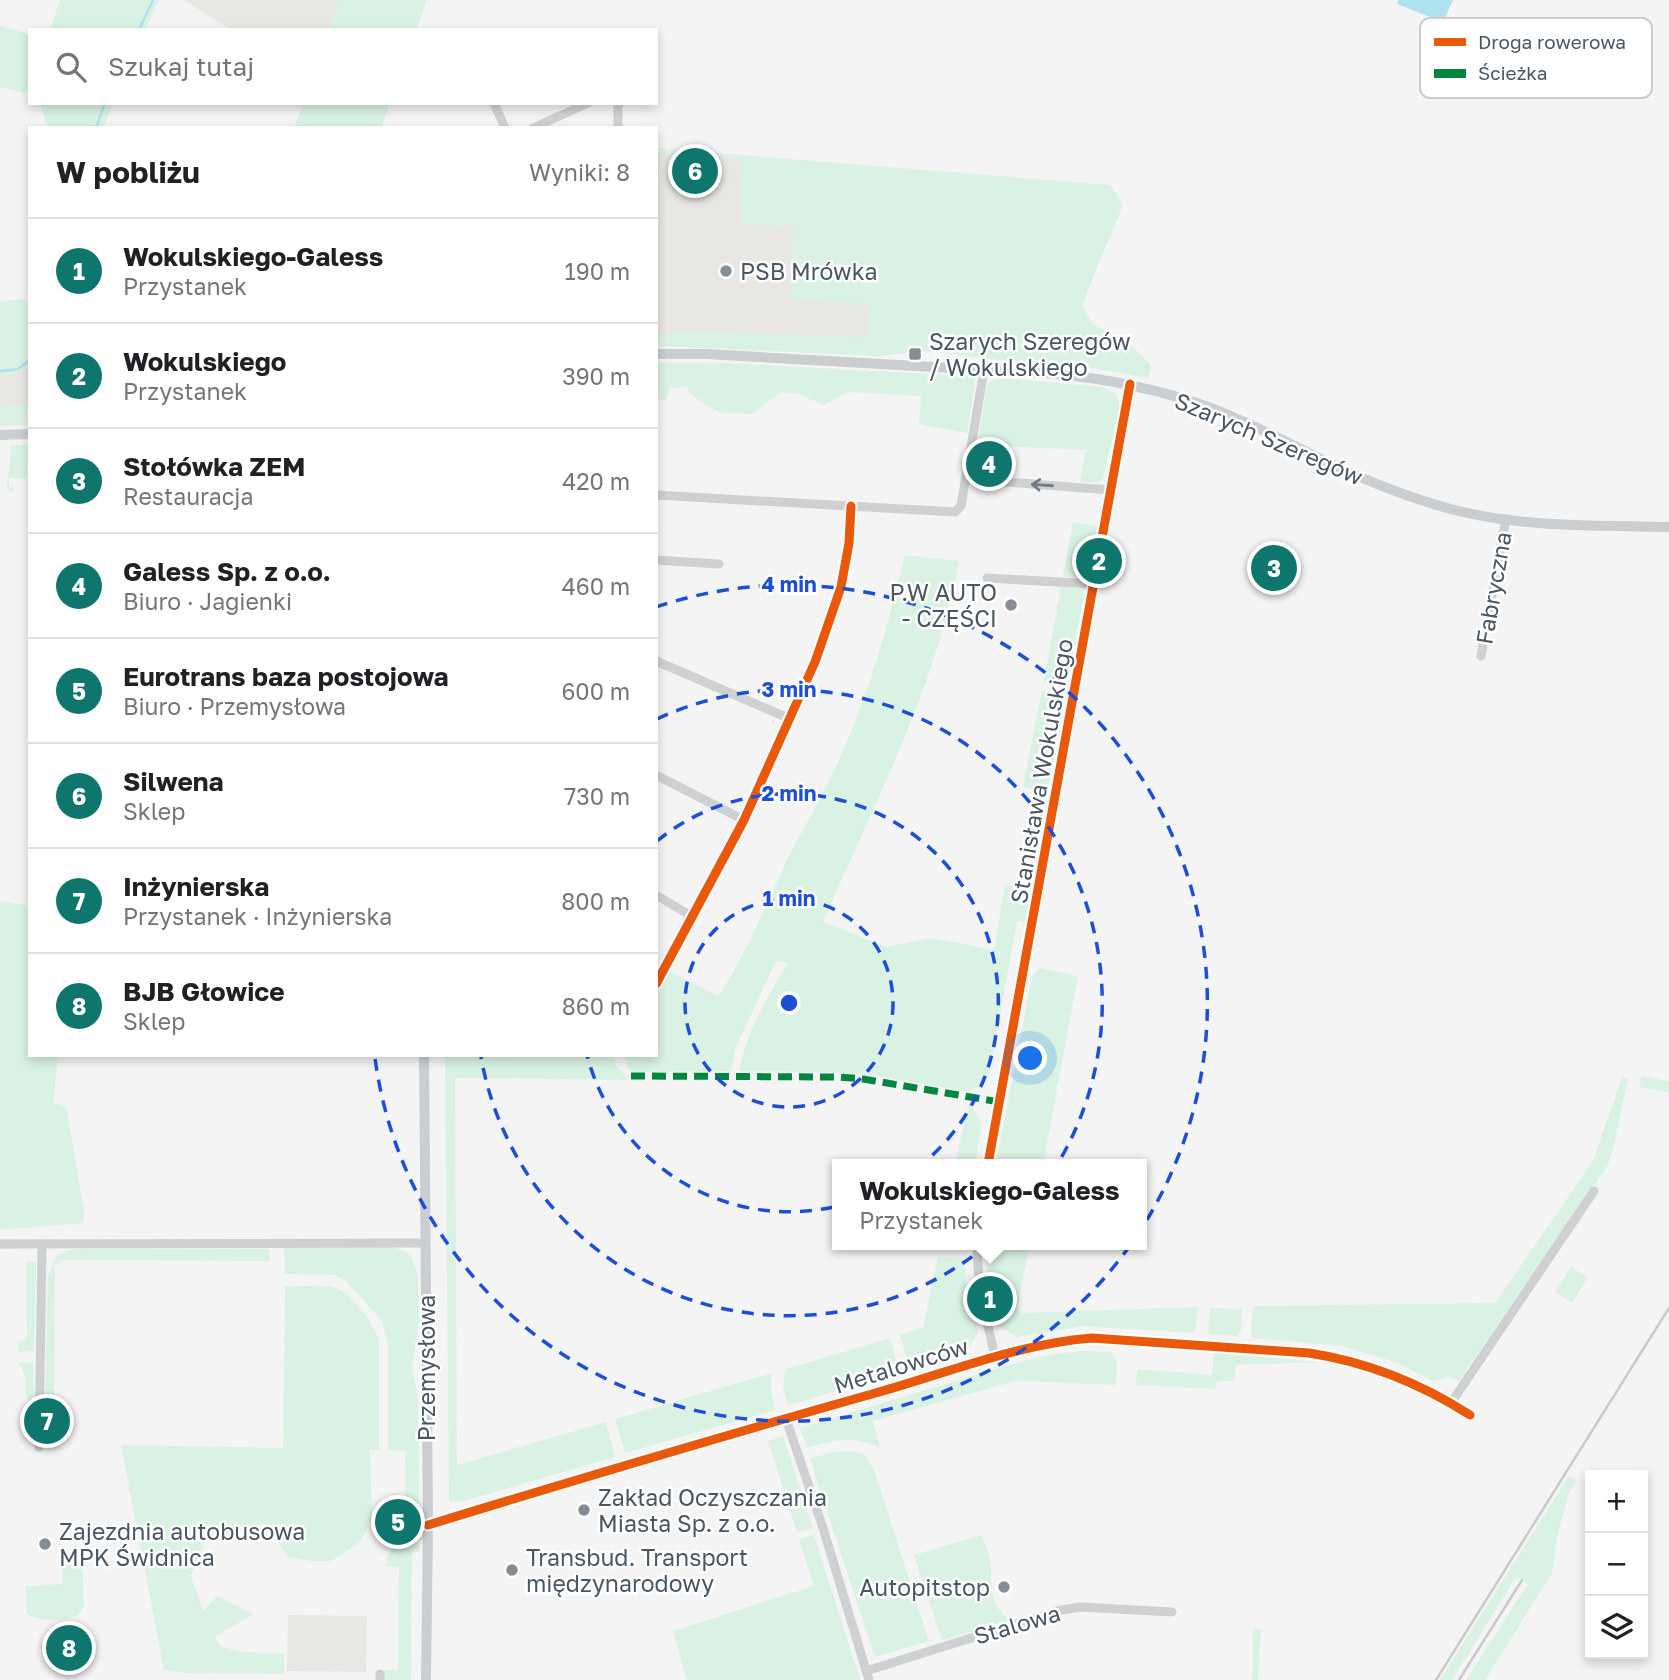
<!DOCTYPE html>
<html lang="pl">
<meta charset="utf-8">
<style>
body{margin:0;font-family:"Golos Text",sans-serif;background:#f6f6f6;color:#202124}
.controls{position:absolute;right:21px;bottom:21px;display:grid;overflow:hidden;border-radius:0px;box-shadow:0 4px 10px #0003}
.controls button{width:63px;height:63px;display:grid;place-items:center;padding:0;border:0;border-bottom:2px solid #e0e0e0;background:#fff;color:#202124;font:35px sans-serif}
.you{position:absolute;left:1031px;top:1059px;width:24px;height:24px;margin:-18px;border:5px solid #fff;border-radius:50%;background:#1a73e8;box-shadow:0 0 0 10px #1a73e833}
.badge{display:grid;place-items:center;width:46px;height:46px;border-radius:50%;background:#0f766e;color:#fff;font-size:23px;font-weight:700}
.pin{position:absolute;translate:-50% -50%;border:4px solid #fff;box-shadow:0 2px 7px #0006}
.popup{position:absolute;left:832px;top:1159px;width:315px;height:91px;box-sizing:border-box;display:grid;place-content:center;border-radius:0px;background:#fff;filter:drop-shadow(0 2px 5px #0005);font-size:23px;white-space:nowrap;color:#757577}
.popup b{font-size:26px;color:#202124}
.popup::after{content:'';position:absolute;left:50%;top:100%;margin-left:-14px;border:14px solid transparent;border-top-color:#fff}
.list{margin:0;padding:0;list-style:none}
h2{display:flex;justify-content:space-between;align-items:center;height:91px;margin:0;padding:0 28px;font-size:30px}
h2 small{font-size:23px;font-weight:400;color:#757577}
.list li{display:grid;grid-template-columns:46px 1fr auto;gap:21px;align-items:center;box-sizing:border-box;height:105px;padding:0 28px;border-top:2px solid #e0e0e0}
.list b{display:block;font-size:26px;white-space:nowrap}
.list p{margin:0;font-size:23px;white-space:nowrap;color:#757577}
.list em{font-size:23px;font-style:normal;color:#757577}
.icon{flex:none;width:38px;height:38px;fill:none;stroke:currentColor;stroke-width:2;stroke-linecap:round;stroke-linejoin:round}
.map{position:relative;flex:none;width:1669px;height:1680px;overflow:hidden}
.search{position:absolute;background:#fff;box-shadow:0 4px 10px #0003;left:28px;top:28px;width:630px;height:77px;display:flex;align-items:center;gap:18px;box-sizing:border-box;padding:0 24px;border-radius:0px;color:#757577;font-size:26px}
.panel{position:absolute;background:#fff;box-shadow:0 4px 10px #0003;left:28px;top:126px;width:630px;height:931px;border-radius:0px}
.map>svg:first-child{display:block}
</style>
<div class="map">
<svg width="1669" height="1680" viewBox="0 0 1669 1680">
<rect width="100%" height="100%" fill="#f4f4f4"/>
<g fill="#e8e7e3">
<path d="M184 0H339L328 30H231Z"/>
<path d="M656 153 741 158V223L871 230 867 342 656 333Z"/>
<path d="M30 365V405L0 406V373L13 374Z"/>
<path d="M288 1615 367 1616 366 1672 287 1671Z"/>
</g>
<g fill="#d9f2e3">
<path d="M60 0H159L145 30H50Z"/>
<path d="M339 0H427L416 30H328Z"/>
<path d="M0 26 30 34V94L0 87Z"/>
<path d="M40 103H113L103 128H48Z"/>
<path d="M303 103H390L381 128H294Z"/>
<path d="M656 148 1110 185 1123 204C1111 239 1093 271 1083 306L1093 325C1121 336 1132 344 1151 366L1148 378 1081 366 986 359 947 353 907 350 906 353 879 356 656 346V333H679L680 331 867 337 868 304 790 299 793 226 741 223 740 158 656 153Z"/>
<path d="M21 299 30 302V365L13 374 0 373V302Z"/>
<path d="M656 362 723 363 967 376 974 379 975 383 967 433 919 424 921 396 846 392 824 405 798 394 781 392 752 414 720 413 694 397 686 387 670 388 666 401 656 398Z"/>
<path d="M1001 378 1103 387 1116 394 1120 407 1102 481 1096 483 1080 482 1086 450 977 445 987 385 992 380Z"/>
<path d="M30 405V425L0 426V406Z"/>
<path d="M11 445H30V488L28 479 9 478V487H13V493L7 489C8 474 11 461 11 445Z"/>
<path d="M1073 522 1097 526 1088 574 1082 578 1063 576Z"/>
<path d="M905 555 959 561C937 685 873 806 823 922L887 947 930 938 994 950 1005 885 1031 890 1025 922 1017 921 989 1075 984 1082 969 1092 872 1075 824 1072 739 1071C746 1033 768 995 788 963L776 961 735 1049 731 1071 632 1072 627 1067 624 1055H656V992L669 971 718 996C747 954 766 904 788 858 800 834 814 811 826 787 863 714 886 635 905 555Z"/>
<path d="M1061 587 1081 588 1084 594 1067 685 1044 681Z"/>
<path d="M1042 690 1065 695 1047 794 1023 787Z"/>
<path d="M0 901 30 906V1055H58L53 1103 66 1106 84 1211 83 1223 0 1230Z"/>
<path d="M1039 968 1078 976 1043 1164H996L1032 977Z"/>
<path d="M445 1055H614L615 1064 629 1080 455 1078 457 1465 606 1422 615 1457 460 1502 449 1500Z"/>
<path d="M1641 1076 1669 1081V1092L1640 1087Z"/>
<path d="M1622 1077 1628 1079 1613 1149 1608 1165 1459 1381 1449 1376 1434 1381 1395 1362 1342 1346 1253 1338 1251 1331 1253 1306 1495 1303 1593 1161Z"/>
<path d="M969 1103 982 1124 975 1164H955Z"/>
<path d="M988 1245 1029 1247 1018 1304 1019 1313 1198 1307 1195 1333 1084 1326 1018 1337 996 1325 987 1265Z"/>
<path d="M393 1247 405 1251 411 1256 418 1276 419 1322 412 1368 418 1398 419 1504V1515L410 1523H406L405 1451 388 1450V1345L382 1321 346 1281 336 1275 285 1274 284 1248Z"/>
<path d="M73 1249H269L270 1261 61 1260 55 1266 54 1408 45 1398 48 1276 57 1255Z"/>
<path d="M938 1257 964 1259 967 1291 978 1332 966 1353 910 1370 900 1335 923 1328Z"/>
<path d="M26 1262H36L34 1351 18 1352 19 1344 27 1337Z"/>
<path d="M1571 1267 1588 1277 1572 1303 1555 1292Z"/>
<path d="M285 1286C299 1287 324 1284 336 1288 352 1293 374 1325 379 1339V1450H370L372 1519 359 1543 331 1561H311L288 1557 264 1523 206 1539 191 1576 203 1611 217 1596 253 1614 215 1637 221 1647 244 1652 284 1654V1674L187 1673 164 1670 121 1445 283 1448Z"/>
<path d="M1211 1308 1242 1309 1241 1330 1237 1336 1210 1334 1208 1327Z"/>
<path d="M890 1338 899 1373 788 1405 783 1386 786 1369Z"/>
<path d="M1082 1351 1112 1352 1117 1362 1116 1385 1015 1381 873 1421 880 1448C852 1435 836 1440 807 1448L800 1428 1012 1364 1055 1354Z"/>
<path d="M1214 1353 1319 1362 1236 1365 1235 1381H1217L1216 1389 1136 1385 1137 1369 1212 1375Z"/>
<path d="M18 1362 33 1363 34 1402H29C22 1389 31 1381 18 1362Z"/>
<path d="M772 1373 771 1391 775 1410 625 1453 615 1419Z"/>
<path d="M783 1436 813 1528 797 1532 768 1441Z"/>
<path d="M852 1451 865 1455 874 1470 929 1641 875 1657 810 1459 832 1452Z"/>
<path d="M1569 1476 1577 1480 1568 1495 1557 1537 1552 1573 1485 1680H1466L1528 1584 1516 1577 1452 1680H1440Z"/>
<path d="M814 1535 860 1680H687L673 1631 814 1586 799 1539Z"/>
<path d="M982 1535C985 1544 989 1554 990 1563 994 1589 986 1601 1010 1620L942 1640 914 1555Z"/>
<path d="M408 1538C416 1539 418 1543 420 1551L412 1553 411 1680H384V1670H398L399 1567 386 1566C387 1552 395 1543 408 1538Z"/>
<path d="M82 1559 84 1606 78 1615C62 1622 41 1622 27 1614L26 1586 63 1584 62 1560Z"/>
<path d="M1253 1629H1261L1258 1680H1252Z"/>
</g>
<path fill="#aee2f0" d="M1398 0H1453L1443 22 1397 4Z"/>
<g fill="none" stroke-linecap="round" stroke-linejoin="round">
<g stroke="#aee2f0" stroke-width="2.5">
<path d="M139 30 153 0"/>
<path d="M96 128 105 103"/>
<path d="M0 371 18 369 30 360"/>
</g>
<g stroke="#ced0d2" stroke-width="9">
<path d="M494 103 505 128"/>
<path d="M618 103V128"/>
<path d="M533 128 588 103"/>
<path d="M966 479 1110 490"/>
<path d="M656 495 955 512 961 506 984 370"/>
<path d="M656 560 719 564"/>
<path d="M987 578 1094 584"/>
<path d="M1481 656 1506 519"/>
<path d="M656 661 788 718"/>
<path d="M656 775 744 820"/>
<path d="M656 895 693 917"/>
<path d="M656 984 744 820 815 662 841 587 849 543 851 506"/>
<path d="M988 1164 1130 384"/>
<path d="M0 1244 425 1243"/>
<path d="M977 1245C977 1283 986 1319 995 1356"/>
<path d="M1451 1403 1594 1191"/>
<path d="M786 1419 823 1528 869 1680"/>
<path d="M39 1447 42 1244"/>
<path d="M428 1525C575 1480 723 1436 872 1394 945 1374 1016 1344 1092 1338L1309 1353C1368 1362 1420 1383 1470 1415"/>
<path d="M866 1671 1057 1611 1080 1607 1172 1612"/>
<path d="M380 1680V1674"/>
</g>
<g stroke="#caced1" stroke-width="10">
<path d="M656 354H707L1056 374C1110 379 1161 390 1211 408 1250 423 1286 442 1323 460 1362 479 1404 496 1447 508 1518 528 1595 525 1669 527"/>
<path d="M0 435 30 434"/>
<path d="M424 1055 428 1525 426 1680"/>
</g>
<g stroke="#c9cacc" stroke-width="2.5">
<path d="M1436 1680 1669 1308"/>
<path d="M1459 1680 1522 1580"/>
</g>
<path stroke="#00873e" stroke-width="7" stroke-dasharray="14 7" stroke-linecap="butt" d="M631 1076 839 1077 863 1079 1000 1102"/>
<defs>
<g id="cycleway">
<path d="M656 984 744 820 815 662 841 587 849 543 851 506"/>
<path d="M988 1164 1130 384"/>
<path d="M428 1525C575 1480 723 1436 872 1394 945 1374 1016 1344 1092 1338L1309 1353C1368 1362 1420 1383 1470 1415"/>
</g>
</defs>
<use href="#cycleway" stroke="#fff" stroke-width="13"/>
<use href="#cycleway" stroke="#e8590c" stroke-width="9"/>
</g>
<defs><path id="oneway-shaft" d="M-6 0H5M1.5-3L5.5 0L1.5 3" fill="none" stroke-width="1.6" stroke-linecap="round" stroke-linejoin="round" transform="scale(1.75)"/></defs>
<use stroke="#727b83" href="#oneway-shaft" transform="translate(1042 485) rotate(-176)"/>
<g fill="none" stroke="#1d4ed8" stroke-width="3.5" stroke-dasharray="12 9">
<circle cx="789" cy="1003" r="104"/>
<path d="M657 841A209 209 0 1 1 587 1055"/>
<path d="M657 719A313 313 0 1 1 481 1057"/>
<path d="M656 607A418 418 0 1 1 375 1058"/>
</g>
<g fill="#868d94" stroke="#fff" stroke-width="2.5">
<circle cx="726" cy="271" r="7"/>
<rect x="908" y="347" width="14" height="14" rx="3.5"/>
<circle cx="1011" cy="605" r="7"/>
<circle cx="584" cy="1510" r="7"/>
<circle cx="45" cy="1544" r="7"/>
<circle cx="512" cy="1570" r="7"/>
<circle cx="1004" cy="1587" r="7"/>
</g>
<g text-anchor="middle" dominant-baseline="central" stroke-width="5" stroke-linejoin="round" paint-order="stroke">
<g font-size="23" fill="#4a5661" stroke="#fff" text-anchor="start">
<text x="740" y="271">PSB Mrówka</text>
<text x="929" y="341">Szarych Szeregów<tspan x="929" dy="26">/ Wokulskiego</tspan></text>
<text x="997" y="592" text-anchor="end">P.W AUTO<tspan x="997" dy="26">- CZĘŚCI</tspan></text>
<text x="598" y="1497">Zakład Oczyszczania<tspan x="598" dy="26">Miasta Sp. z o.o.</tspan></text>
<text x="59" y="1531">Zajezdnia autobusowa<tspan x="59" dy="26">MPK Świdnica</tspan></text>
<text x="526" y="1557">Transbud. Transport<tspan x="526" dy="26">międzynarodowy</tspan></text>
<text x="990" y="1587" text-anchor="end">Autopitstop</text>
</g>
<g font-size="23" fill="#4a5661" stroke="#fff">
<text transform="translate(1269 438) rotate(23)">Szarych Szeregów</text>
<text transform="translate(1493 588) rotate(-80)">Fabryczna</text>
<text transform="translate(1041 771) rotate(-80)">Stanisława Wokulskiego</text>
<text transform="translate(901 1365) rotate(-17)">Metalowców</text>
<text transform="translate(426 1368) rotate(-90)">Przemysłowa</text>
<text transform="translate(1017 1624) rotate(-16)">Stalowa</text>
</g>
</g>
<rect x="1420" y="18" width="232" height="80" rx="10" fill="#fff" stroke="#c9ccd0" stroke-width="2"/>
<rect x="1434" y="38" width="32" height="8" fill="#e8590c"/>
<rect x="1434" y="69" width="32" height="9" fill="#00873e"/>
<g font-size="19" fill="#4a5661">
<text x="1478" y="49">Droga rowerowa</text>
<text x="1478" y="80">Ścieżka</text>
</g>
<circle cx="789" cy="1003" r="10" fill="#1d4ed8" stroke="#fff" stroke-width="3.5"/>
<g font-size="21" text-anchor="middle" font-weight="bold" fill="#1d4ed8" stroke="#fff" stroke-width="5" stroke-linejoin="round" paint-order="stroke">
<text x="789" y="592">4 min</text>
<text x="789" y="697">3 min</text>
<text x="789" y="801">2 min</text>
<text x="789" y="906">1 min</text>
</g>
</svg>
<div class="controls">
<button>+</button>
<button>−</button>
<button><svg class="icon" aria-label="layers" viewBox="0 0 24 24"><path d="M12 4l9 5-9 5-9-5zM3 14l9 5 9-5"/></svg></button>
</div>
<div class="you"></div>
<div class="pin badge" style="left:990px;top:1299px">1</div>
<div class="popup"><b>Wokulskiego-Galess</b>Przystanek</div>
<div class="pin badge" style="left:1099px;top:561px">2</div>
<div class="pin badge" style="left:1274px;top:568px">3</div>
<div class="pin badge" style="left:989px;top:464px">4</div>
<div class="pin badge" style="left:398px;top:1522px">5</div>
<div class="pin badge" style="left:695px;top:171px">6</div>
<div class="pin badge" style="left:47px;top:1421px">7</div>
<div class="pin badge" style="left:69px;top:1648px">8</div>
<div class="search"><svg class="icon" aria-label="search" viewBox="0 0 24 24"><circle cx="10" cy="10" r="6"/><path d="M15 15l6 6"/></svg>Szukaj tutaj</div>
<section class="panel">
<h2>W pobliżu<small>Wyniki: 8</small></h2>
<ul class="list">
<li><span class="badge">1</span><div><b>Wokulskiego-Galess</b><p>Przystanek</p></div><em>190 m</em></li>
<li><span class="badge">2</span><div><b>Wokulskiego</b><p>Przystanek</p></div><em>390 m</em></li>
<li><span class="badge">3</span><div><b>Stołówka ZEM</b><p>Restauracja</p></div><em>420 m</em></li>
<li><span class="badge">4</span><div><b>Galess Sp. z o.o.</b><p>Biuro · Jagienki</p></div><em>460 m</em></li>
<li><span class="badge">5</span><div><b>Eurotrans baza postojowa</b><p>Biuro · Przemysłowa</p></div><em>600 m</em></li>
<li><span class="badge">6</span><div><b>Silwena</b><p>Sklep</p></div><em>730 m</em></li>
<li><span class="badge">7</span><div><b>Inżynierska</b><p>Przystanek · Inżynierska</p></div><em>800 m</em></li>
<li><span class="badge">8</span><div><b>BJB Głowice</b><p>Sklep</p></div><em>860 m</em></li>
</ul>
</section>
</div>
